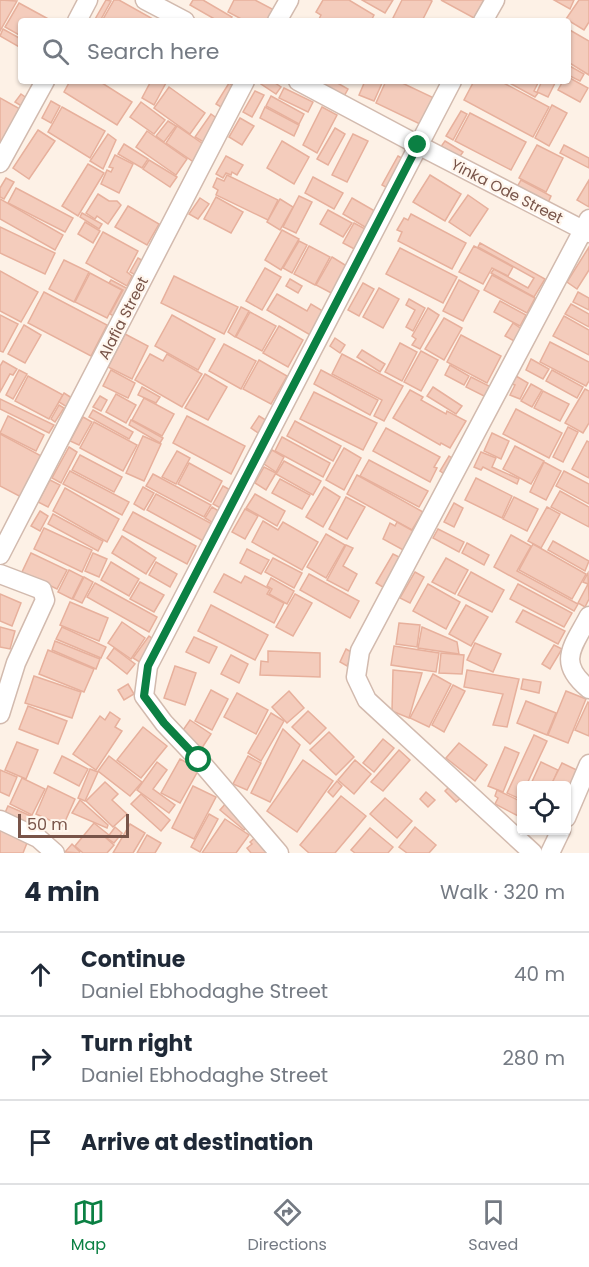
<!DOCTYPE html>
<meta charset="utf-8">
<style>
body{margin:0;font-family:Poppins,sans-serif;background:#f6f6f7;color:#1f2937}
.controls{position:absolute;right:18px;bottom:18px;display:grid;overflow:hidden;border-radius:6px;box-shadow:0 2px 4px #0004}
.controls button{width:54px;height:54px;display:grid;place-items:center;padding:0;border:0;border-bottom:2px solid #e0e1e3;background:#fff;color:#1f2937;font:30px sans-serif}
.scale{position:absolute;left:18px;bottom:15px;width:111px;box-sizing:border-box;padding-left:6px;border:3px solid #785449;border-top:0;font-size:16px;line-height:21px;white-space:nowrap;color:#785449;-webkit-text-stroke:4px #fff6ed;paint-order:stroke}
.stop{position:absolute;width:18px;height:18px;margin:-14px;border:4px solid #0b8043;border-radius:50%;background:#fff}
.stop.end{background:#0b8043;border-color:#fff;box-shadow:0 2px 6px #0008}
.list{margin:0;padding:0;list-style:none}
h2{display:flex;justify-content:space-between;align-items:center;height:78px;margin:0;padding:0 24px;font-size:26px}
h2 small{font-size:20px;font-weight:400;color:#747a83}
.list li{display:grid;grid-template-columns:39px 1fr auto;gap:18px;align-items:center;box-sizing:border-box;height:84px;padding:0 24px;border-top:2px solid #e0e1e3}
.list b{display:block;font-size:22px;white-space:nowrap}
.list p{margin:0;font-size:20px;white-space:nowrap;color:#747a83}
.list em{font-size:20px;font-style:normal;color:#747a83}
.icon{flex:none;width:33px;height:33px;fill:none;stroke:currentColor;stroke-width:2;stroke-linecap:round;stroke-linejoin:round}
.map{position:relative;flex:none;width:589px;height:853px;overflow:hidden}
.search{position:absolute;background:#fff;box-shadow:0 2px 4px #0004;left:18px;right:18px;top:18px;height:66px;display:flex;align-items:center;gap:15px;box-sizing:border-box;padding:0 21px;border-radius:6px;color:#747a83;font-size:22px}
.sheet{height:330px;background:#fff}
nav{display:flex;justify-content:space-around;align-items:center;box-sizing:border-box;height:84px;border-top:2px solid #e0e1e3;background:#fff;font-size:16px;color:#747a83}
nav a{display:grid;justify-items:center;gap:3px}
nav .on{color:#0b8043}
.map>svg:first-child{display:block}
</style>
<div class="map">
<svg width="589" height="853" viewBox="0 0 589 853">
<rect width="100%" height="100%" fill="#fdf1e6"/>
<g fill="#f4ccbc" stroke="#e7b09c" stroke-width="1.5">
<path d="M0 0 17 1 0 31Z"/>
<path d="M106 0 111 1 100 21H94Z"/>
<path d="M114 0H119L153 19 152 21H102Z"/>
<path d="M193 0H203L232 17 229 21H218L190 5Z"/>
<path d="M234 0H255L276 11 271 21H245L228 12Z"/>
<path d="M323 0H349L374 15 371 21H318L321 15 316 12Z"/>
<path d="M362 0H393L385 13Z"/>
<path d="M402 0H430L432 1 422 21H399L393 18Z"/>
<path d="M441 0H484L474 18Z"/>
<path d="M554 0H574L570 9Z"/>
<path d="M579 0H589V22L584 30 566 19Z"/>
<path d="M19 3 52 21H21V36L5 27Z"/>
<path d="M3 29 21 39V48L0 36Z"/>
<path d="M568 29 589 41V75L568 62Z"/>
<path d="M568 65 584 74 580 81 568 75Z"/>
<path d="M568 77 588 88 580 102 558 90 563 81H568Z"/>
<path d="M70 81H99L132 102 117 125 64 92Z"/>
<path d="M151 81H167L154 105 142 98Z"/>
<path d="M263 81H272L281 87 276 94 261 84Z"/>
<path d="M312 81H334L348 89 343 98Z"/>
<path d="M365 81H383L374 101 359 95Z"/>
<path d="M386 81H398L434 98 422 125 376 103Z"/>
<path d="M474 81H500L549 107 533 137 464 100Z"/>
<path d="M506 81H539L534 91 538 93 535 97Z"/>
<path d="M542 81H556L548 97 537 92Z"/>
<path d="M229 83 239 90 226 110 216 104Z"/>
<path d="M169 87 205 113 190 134 154 108Z"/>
<path d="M284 88 313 102 308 112 279 98Z"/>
<path d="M255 91 264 95 252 117 243 112Z"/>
<path d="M21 94 28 99 23 107 15 102Z"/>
<path d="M271 96 304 114 299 124 266 106Z"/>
<path d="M0 98 20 109 0 147Z"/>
<path d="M51 101 60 106 51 123 42 118Z"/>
<path d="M141 102 165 120 154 134 130 117Z"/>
<path d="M552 105 567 113 549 146 535 138Z"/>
<path d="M62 107 105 131 90 158 48 132Z"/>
<path d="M265 107 299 125 294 136 260 118Z"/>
<path d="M322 107 337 115 317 153 303 145Z"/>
<path d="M461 111 467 114 453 140 446 136Z"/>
<path d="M470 113 526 142 511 170 455 141Z"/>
<path d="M211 114 222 122 207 144 195 137Z"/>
<path d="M240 118 254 126 242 145 229 137Z"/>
<path d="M168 121 176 126 164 142 156 136Z"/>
<path d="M177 126 206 146 195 163 166 143Z"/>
<path d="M335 128 345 134 328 165 317 159Z"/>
<path d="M38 130 55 141 29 179 13 168Z"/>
<path d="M147 131 187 159 176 175 136 147Z"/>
<path d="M108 134 116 140 103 169 90 161Z"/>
<path d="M353 134 368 141 347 182 332 175Z"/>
<path d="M282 141 309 157 294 184 267 168Z"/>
<path d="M445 141 463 152 458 159 440 148Z"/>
<path d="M124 144 148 159 142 168 118 154Z"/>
<path d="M537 145 563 158 546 192 519 178Z"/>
<path d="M564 145 589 158V168L560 153Z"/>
<path d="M115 155 133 164 119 193 101 184 107 170 111 172 113 168 109 167Z"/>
<path d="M226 156 243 165 237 175 232 172 231 175 226 173 223 178 216 174Z"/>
<path d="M398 156 407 161 391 190 382 185Z"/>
<path d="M149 160 177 177 170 187 143 169Z"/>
<path d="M88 164 104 173 78 216 62 206Z"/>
<path d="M227 175 278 200 268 220 216 195 218 190 213 187 217 178 224 181Z"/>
<path d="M430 175 461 194 445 221 413 202Z"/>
<path d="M313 177 343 193 334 209 305 193Z"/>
<path d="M6 178 14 182 4 199 0 197V188Z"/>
<path d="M521 180 551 196 547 205 516 189Z"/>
<path d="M589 180V207L577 200Z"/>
<path d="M16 188 73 218 65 232 8 203Z"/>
<path d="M98 194 109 201H117L121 205 108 224 97 216 95 219 86 213Z"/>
<path d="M468 195 488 209 470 236 449 222Z"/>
<path d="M299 196 312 202 296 233 283 227Z"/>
<path d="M216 197 243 212 231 233 204 219Z"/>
<path d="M200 198 209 204 198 219 189 214Z"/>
<path d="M352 198 380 214 370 230 343 214Z"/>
<path d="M0 199 63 235 55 250 0 219Z"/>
<path d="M280 199 293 207 280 230 267 222Z"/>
<path d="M128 206 159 224 147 245 115 227Z"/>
<path d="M328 210 352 223 343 237 320 224Z"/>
<path d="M82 213 102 224 99 229 80 217Z"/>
<path d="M411 214 466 243 452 269 398 241 402 232 397 230 404 218 408 220Z"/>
<path d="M85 222 100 231 93 243 78 234Z"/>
<path d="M354 223 369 231 358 251 343 243Z"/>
<path d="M0 227 55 253 45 274 0 253Z"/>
<path d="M282 230 299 239 281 270 265 260Z"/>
<path d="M103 232 138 251 127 272 132 276 127 286 86 263Z"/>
<path d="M299 241 307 245 292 273 283 268Z"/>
<path d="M480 243 545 279 534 297 491 273 494 269 528 288 534 278 478 247Z"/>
<path d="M309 246 330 257 315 285 294 274Z"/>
<path d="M474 246 513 267 508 276 492 268 483 284 459 272Z"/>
<path d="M589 247V270L577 289 567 282Z"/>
<path d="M400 248 457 277 443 303 386 274Z"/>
<path d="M332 257 350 268 335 295 316 285Z"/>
<path d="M138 258 145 262 137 276 130 272Z"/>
<path d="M64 260 89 272 74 302 49 289Z"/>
<path d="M265 268 281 277 262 310 246 301Z"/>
<path d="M0 271 38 292 21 322 0 311Z"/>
<path d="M90 273 122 290 107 318 75 302Z"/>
<path d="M492 275 535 298 527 313 484 290Z"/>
<path d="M174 276 238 307 224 334 161 303Z"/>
<path d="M290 279 302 286 298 293 286 286Z"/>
<path d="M111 280 132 291 117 318 110 314 123 290 109 283Z"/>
<path d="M459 280 479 291 463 321 443 311Z"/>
<path d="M363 283 374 289 359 316 348 310Z"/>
<path d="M379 288 399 299 383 328 363 317Z"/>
<path d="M44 292 107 325 91 356 28 323Z"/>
<path d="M578 292 589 298V310L573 302Z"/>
<path d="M277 294 307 311 311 304 326 313 312 336 267 310Z"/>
<path d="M409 299 425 308 413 331 406 327 415 310 406 305Z"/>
<path d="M500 301 526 315 520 326 494 312Z"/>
<path d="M571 304 589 314V327L565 314Z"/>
<path d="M241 307 249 311 235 337 228 332Z"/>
<path d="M428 308 439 315 420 349 412 345 416 339 412 336Z"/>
<path d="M250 312 276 326 262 351 236 337Z"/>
<path d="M0 315 18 324 3 352 0 351Z"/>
<path d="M172 315 215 339 198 370 155 346Z"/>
<path d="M564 316 589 330V355L553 336Z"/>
<path d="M444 318 462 328 444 360 425 349Z"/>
<path d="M513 323 523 330 516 342 505 336Z"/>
<path d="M24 325 41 335 25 363 8 354Z"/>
<path d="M279 326 303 340 288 367 263 353Z"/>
<path d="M125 334 148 346 132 379 108 367Z"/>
<path d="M461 335 501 356 487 383 447 362Z"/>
<path d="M335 338 345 345 340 353 330 346Z"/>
<path d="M550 342 589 362V381L586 386 540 362Z"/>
<path d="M400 343 417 352 402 381 385 372Z"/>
<path d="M224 344 256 361 241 389 209 371Z"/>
<path d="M362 350 385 364 380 372 357 357Z"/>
<path d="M421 351 438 360 421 391 404 382Z"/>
<path d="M150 354 163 361 167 354 202 374 182 407 135 380Z"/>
<path d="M342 354 403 386 384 421 374 416 382 400 332 374Z"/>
<path d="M531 359 549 369 543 379 526 370Z"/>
<path d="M259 360 287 376 271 404 243 389Z"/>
<path d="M3 361 17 369 13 375 10 374 0 392V366Z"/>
<path d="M450 365 469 376 464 385 445 375Z"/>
<path d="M19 370 27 374 13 399 6 395Z"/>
<path d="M111 370 135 383 128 398 103 386Z"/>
<path d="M321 370 378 400 370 415 314 384Z"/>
<path d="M552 370 583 387 577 398 546 381Z"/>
<path d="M205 374 227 387 208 420 185 408Z"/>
<path d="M28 376 63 395 49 419 15 401Z"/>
<path d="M516 376 528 383 520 399 510 395 515 385 512 384Z"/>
<path d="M471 377 491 387 486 397 466 387Z"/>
<path d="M531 384 542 390 532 407 521 401Z"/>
<path d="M142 387 160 397 156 403 138 395Z"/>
<path d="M433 387 462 406 456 414 427 396Z"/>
<path d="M585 389 589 391V423L583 433 565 423Z"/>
<path d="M410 390 423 397 421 400 446 414 447 411 466 421 450 448 441 443 440 445 393 418Z"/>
<path d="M543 391 569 404 560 421 534 408Z"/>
<path d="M314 392 377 423 363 450 300 419Z"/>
<path d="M64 393 75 400 70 409 59 402Z"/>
<path d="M116 394 136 405 126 423 106 412Z"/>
<path d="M100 396 107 400 101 411 93 407Z"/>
<path d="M144 398 174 414 162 436 132 420Z"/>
<path d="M0 399 54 425 49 433 0 409Z"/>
<path d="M59 405 64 408 55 422 51 419Z"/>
<path d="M516 409 562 433 549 458 503 434Z"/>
<path d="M93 410 133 432 129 439 89 417Z"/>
<path d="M8 416 44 435 36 451 0 433Z"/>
<path d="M187 416 245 446 231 474 173 443Z"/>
<path d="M259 416 269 422 261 435 251 428Z"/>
<path d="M83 417 92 422 79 445 70 441Z"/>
<path d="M131 420 163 438 160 443 129 425Z"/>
<path d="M295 421 341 446 333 461 287 436Z"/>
<path d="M94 422 137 445 123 471 80 448Z"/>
<path d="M568 427 578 432 563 462 553 457Z"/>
<path d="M386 428 440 457 434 467 437 468 430 482 373 451Z"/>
<path d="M492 433 509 441 501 459 484 451Z"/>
<path d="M0 434 45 458 23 498 0 486Z"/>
<path d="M143 436 161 444 144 481 126 473Z"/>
<path d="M282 437 330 463 323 477 275 451Z"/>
<path d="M587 441 589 442V478L572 469Z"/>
<path d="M515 446 544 461 531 484 503 469Z"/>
<path d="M69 447 77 452 61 483 52 478Z"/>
<path d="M344 448 361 458 344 490 326 480Z"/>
<path d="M272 450 284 457 276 472 264 464Z"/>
<path d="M177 451 190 458 176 484 162 477Z"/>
<path d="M481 452 496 458 492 467 519 479 517 484 483 467 481 470 474 467Z"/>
<path d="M80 455 122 477 114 492 72 470Z"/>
<path d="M449 456 455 460 446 475 440 471Z"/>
<path d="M369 460 428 491 419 507 360 476Z"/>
<path d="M284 461 321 481 313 495 276 474Z"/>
<path d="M544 462 561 471 546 500 530 492Z"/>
<path d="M189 463 222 481 211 502 178 484Z"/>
<path d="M264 467 276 473 266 490 255 483Z"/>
<path d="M70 471 129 502 122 515 63 484Z"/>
<path d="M564 471 589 484V504L556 486Z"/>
<path d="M153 474 211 505 204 517 146 486Z"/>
<path d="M357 475 423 512 412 530 347 494Z"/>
<path d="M476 478 512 496 502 518 465 500Z"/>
<path d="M280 479 310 495 302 509 272 493Z"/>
<path d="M50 480 60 485 48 507 38 502Z"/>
<path d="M223 486 234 492 224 510 213 504Z"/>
<path d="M143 487 154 493 144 510 134 504Z"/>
<path d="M324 487 340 497 323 527 306 517Z"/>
<path d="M65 488 119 519 107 542 53 511Z"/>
<path d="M560 491 589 507V527L551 507Z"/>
<path d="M156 494 214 525 205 542 147 510Z"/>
<path d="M255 494 285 511 277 526 246 508Z"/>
<path d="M346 497 365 507 347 539 329 529Z"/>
<path d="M514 497 538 509 527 531 503 519Z"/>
<path d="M454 503 463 508 454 527 444 522Z"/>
<path d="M212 507 222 513 215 524 205 518Z"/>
<path d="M547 507 560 514 541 548 528 541Z"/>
<path d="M245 509 258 516 245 539 232 532Z"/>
<path d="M40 511 48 516 40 531 31 526Z"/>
<path d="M133 512 196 546 187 564 123 530Z"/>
<path d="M53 514 103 541 98 551 48 524Z"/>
<path d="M263 521 278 530 283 522 318 542 302 570 252 542Z"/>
<path d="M397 522 415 532 405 551 383 539 390 523 395 526Z"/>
<path d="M44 528 92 550 82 572 34 549Z"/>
<path d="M438 529 464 542 459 552 433 538Z"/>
<path d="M326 534 345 545 326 578 307 567Z"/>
<path d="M511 535 531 546 517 571 578 604 574 611 494 567Z"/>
<path d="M122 536 156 558 146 574 112 553Z"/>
<path d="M553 541 589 561 585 571 548 550Z"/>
<path d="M467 543 489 555 484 565 462 553Z"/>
<path d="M533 544 586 574 572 599 519 570Z"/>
<path d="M346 545 353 548 343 566 357 574 348 591 327 580Z"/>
<path d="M247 549 269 560 261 574 240 563Z"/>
<path d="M31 553 67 570 57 589 22 572Z"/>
<path d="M93 553 107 559 99 577 85 571Z"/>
<path d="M393 554 403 559 386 589 376 583Z"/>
<path d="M273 558 302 573 294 588 265 572Z"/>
<path d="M446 558 468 570 455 594 432 582Z"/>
<path d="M111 562 139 579 129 596 101 580Z"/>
<path d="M156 562 177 574 170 587 149 575Z"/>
<path d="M69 570 83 577 72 599 58 592Z"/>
<path d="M415 572 424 577 410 603 400 598Z"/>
<path d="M471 572 504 590 492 612 458 595Z"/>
<path d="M588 573 589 599 585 607 578 603 588 584 583 582Z"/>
<path d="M224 574 241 583 245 576 270 589 267 594 284 603 274 623 214 592Z"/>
<path d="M309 574 359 601 350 618 300 590Z"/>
<path d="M84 577 93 582 82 603 73 599Z"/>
<path d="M271 578 294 591 287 604 269 594 272 589 267 586Z"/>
<path d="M140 582 164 595 154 612 130 599Z"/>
<path d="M95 583 157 617 149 632 87 597Z"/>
<path d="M428 584 460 602 446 629 413 611Z"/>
<path d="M518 584 572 613 564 627 510 599Z"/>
<path d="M0 594 21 603 12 626 0 621Z"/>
<path d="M295 594 312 603 293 636 276 627Z"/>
<path d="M70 602 108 618 99 641 60 625Z"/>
<path d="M211 605 268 635 255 660 198 631Z"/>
<path d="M466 605 488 617 471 646 449 634Z"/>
<path d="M523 610 565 631 558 644 516 622Z"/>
<path d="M122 622 145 638 131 659 108 643Z"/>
<path d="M399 623 420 625 417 647 396 644Z"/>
<path d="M0 627 15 631 10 649 0 647Z"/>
<path d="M62 627 106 647 101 658 56 639Z"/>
<path d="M422 627 457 642 459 654 418 648Z"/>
<path d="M149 636 158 643 143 664 133 658Z"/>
<path d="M194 637 217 647 209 663 186 652Z"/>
<path d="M55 641 100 659 96 669 52 650Z"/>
<path d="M475 643 501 654 493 672 467 660Z"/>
<path d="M554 645 562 649 550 669 542 664Z"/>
<path d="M394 646 439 653 436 672 391 665Z"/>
<path d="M114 648 135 664 127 674 107 658Z"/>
<path d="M346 649 353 653 347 666 340 662Z"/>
<path d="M48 650 94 669 84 692 39 674Z"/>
<path d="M268 651 320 653V677L260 675 261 661 268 662Z"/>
<path d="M441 653 464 655 462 674 439 673Z"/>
<path d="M231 655 248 664 239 683 221 674Z"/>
<path d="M175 666 196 673 185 705 164 698Z"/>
<path d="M393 670 422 673 409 718 392 711Z"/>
<path d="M467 670 519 679 507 727 493 725 503 694 464 687Z"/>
<path d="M433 674 451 684 429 727 410 718Z"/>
<path d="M34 676 81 692 72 718 25 703Z"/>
<path d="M523 679 541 682 539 693 521 689Z"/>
<path d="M128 684 134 694 124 700 118 690Z"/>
<path d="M453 685 465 691 444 732 432 725Z"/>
<path d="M211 690 228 699 212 730 195 721Z"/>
<path d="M289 691 304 708 287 723 272 707Z"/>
<path d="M566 691 586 699 568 743 548 735Z"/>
<path d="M237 693 268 710 256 734 224 717Z"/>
<path d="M526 701 556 713 547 735 517 723Z"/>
<path d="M588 702 589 703V736L575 730Z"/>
<path d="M28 706 67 721 58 744 19 729Z"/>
<path d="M308 711 326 728 310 744 292 727Z"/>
<path d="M110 712 120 719 115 727 122 731 96 770 73 754 100 716 105 720Z"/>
<path d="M271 713 284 721 261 761 248 753Z"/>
<path d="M190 720 211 734 202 748 181 733Z"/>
<path d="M143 727 167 746 141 778 117 760Z"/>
<path d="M283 729 300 745 270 802 251 793Z"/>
<path d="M329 732 354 757 336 775 310 750Z"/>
<path d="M534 735 547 741 526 786H522L520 799 507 793Z"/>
<path d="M383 739 394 748 374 772 363 763Z"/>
<path d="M17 742 38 750 26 779 5 770Z"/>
<path d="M459 743 487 765 475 781 446 758Z"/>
<path d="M505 747 519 753 503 792 488 786Z"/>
<path d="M399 750 410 760 383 791 371 782Z"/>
<path d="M62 756 88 769 79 786 54 773Z"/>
<path d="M109 756 142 782 130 796 98 771Z"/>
<path d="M248 756 261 763 247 790 233 784Z"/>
<path d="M180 759 199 769 180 803 161 793Z"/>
<path d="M303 760 333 781 297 832 267 811Z"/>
<path d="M355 760 371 774 354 794 338 780Z"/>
<path d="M157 762 167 770 153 789 175 805 169 813 137 790Z"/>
<path d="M541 762 558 770 551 786H530Z"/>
<path d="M562 763 581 772 571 794 566 792V786L551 785Z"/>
<path d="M90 769 98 772 85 801 78 798Z"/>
<path d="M0 770 17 777 9 796 0 792Z"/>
<path d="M22 778 45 789 32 815 10 804Z"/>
<path d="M337 781 342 786 333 797 328 792Z"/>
<path d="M105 782 118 794 112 800 127 814 113 827 86 801Z"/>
<path d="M451 785 462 797 456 802 445 791Z"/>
<path d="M48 786 75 799 63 826 36 814Z"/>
<path d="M193 786 216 797 194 839 172 828Z"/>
<path d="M497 790 522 802V818L495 804 498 798 495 796Z"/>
<path d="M426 792 435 800 428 807 420 799Z"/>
<path d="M141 794 170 820 161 831 131 804Z"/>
<path d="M341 796 366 816 335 853H309L300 845Z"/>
<path d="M385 798 412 821 397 838 370 814Z"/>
<path d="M80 800 108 825 107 828 72 813Z"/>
<path d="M227 802 251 822 244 830 220 810Z"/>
<path d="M8 806 31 816 28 824 5 813Z"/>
<path d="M209 814 218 819 200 852 191 847Z"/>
<path d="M225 819 249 835 236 853H202Z"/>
<path d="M94 823 109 835 106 838 114 845 107 853H83L75 846Z"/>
<path d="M130 824 145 833 133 853H113Z"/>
<path d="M0 827 29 838 23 853H0Z"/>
<path d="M115 827 122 833 114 843 107 838Z"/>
<path d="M415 827 436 845 429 853H407L399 847Z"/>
<path d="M370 828 393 847 388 853H355L351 850Z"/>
<path d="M259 834 269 853H251L247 848 252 844 250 842Z"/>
<path d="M147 835 161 843 155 853H137Z"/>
<path d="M72 844 80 852 79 853 65 852Z"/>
</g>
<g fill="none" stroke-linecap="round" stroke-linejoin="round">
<defs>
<g id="minor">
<path d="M145 0 185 21"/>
<path d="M77 21 88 0"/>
<path d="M277 21 289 0"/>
<path d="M483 21 495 0"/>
<path d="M298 81 418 145 589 233"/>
<path d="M0 163 45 81"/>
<path d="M0 555 245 81"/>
<path d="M0 574 42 590 45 600 16 663 0 714"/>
<path d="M589 616C573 647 556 662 589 689"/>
<path d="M566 818 589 764"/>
<path d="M0 820 38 838 55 853"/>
<path d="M279 853 199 760 164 723 144 696 148 666 452 81"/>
<path d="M533 853 367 700 356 677 360 651 589 219"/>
<path d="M550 853 561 830"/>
</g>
</defs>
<use href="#minor" stroke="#d2baae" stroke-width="21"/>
<use href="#minor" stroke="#fff" stroke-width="18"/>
</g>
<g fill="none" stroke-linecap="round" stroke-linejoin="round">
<path stroke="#0b8043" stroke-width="8" d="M199 760 164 723 144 696 148 666 418 145"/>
</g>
<g text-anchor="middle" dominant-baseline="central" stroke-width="4.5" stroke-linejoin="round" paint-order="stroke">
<g font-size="15" fill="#785449" stroke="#fff6ed">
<text transform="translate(507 191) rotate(27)">Yinka Ode Street</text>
<text transform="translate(123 318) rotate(-63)">Alafia Street</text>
</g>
</g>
</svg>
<div class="controls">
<button><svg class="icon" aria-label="locate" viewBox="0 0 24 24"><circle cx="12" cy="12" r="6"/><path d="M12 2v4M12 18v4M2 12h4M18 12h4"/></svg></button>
</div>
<div class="scale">50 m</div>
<div class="stop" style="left:199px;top:760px"></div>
<div class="stop end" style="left:418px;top:145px"></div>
<div class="search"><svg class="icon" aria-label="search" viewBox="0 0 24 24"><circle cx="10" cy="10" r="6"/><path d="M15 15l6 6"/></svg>Search here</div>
</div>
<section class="sheet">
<h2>4 min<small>Walk · 320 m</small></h2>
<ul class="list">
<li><svg class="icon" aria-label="ahead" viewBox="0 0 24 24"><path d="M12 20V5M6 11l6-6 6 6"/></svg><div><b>Continue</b><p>Daniel Ebhodaghe Street</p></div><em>40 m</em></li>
<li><svg class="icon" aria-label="right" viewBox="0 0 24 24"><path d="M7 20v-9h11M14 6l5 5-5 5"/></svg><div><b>Turn right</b><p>Daniel Ebhodaghe Street</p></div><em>280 m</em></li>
<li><svg class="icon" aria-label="arrive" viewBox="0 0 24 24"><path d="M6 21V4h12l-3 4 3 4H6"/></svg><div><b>Arrive at destination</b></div></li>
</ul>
</section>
<nav>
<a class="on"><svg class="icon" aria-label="map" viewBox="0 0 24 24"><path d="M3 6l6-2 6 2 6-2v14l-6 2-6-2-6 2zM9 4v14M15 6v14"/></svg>Map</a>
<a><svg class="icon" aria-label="directions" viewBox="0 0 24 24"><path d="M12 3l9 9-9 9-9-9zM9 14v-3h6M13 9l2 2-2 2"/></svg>Directions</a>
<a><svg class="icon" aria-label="saved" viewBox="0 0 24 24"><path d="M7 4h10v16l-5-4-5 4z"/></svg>Saved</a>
</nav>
